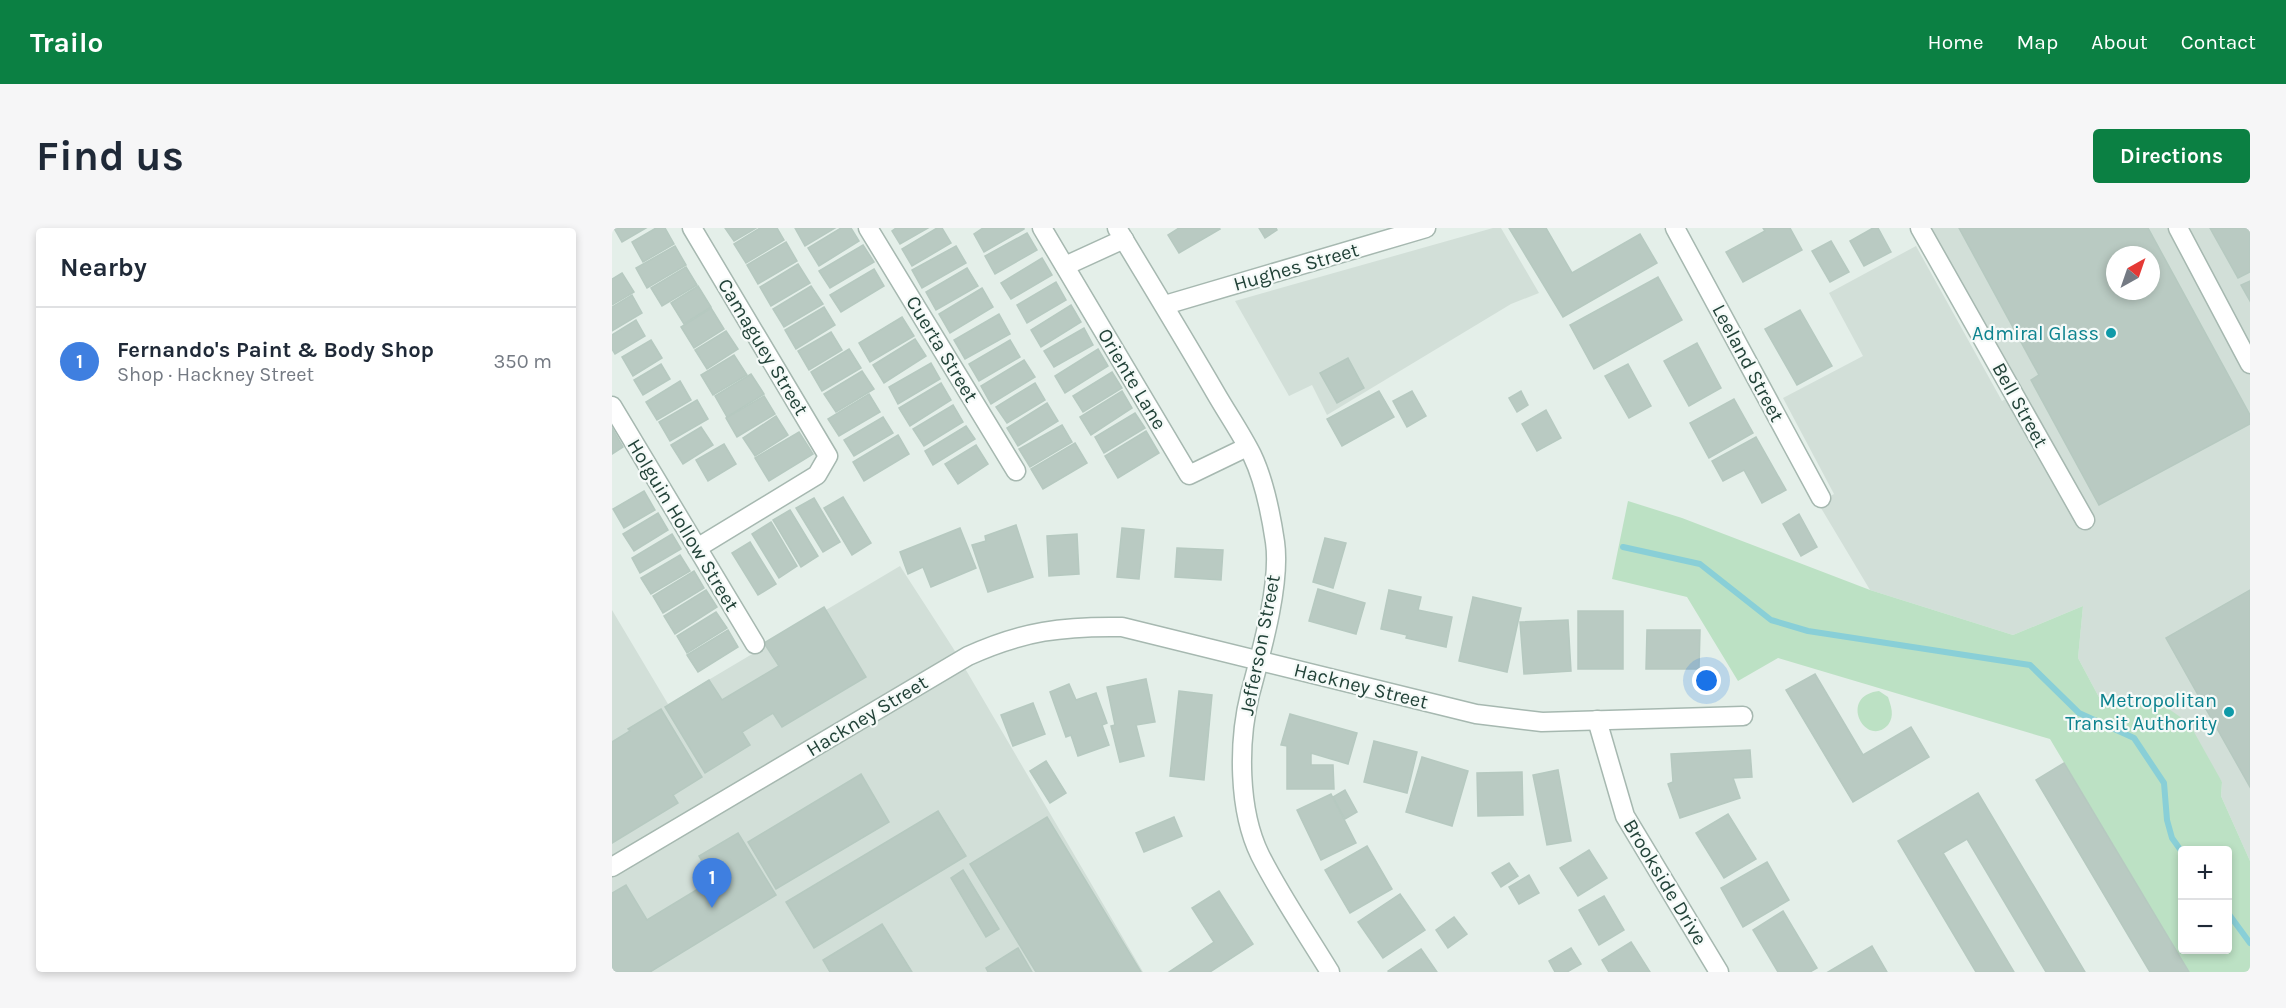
<!DOCTYPE html>
<meta charset="utf-8">
<style>
body{margin:0;font-family:Karla,sans-serif;background:#f6f6f7;color:#1f2937}
.controls{position:absolute;right:18px;bottom:18px;display:grid;overflow:hidden;border-radius:6px;box-shadow:0 3px 9px #0003}
.controls button{width:54px;height:54px;display:grid;place-items:center;padding:0;border:0;border-bottom:2px solid #e0e1e3;background:#fff;color:#1f2937;font:30px sans-serif}
.compass{position:absolute;left:1494px;top:18px;width:54px;height:54px;border-radius:50%;background:#fff;box-shadow:0 3px 9px #0003;rotate:40deg}
.you{position:absolute;left:1095px;top:453px;width:21px;height:21px;margin:-15px;border:4px solid #fff;border-radius:50%;background:#1a73e8;box-shadow:0 0 0 9px #1a73e833}
.badge{display:grid;place-items:center;width:39px;height:39px;border-radius:50%;background:#0b8043;color:#fff;font-size:20px;font-weight:700}
.pin{position:absolute;translate:-50% -50px;filter:drop-shadow(0 2px 3px #0008)}
.pin::after{content:'';position:absolute;top:32px;width:21px;height:18px;background:inherit;clip-path:polygon(0 0,100% 0,50% 100%)}
.list{margin:0;padding:0;list-style:none}
h2{display:flex;justify-content:space-between;align-items:center;height:78px;margin:0;padding:0 24px;font-size:26px}
h2 small{font-size:20px;font-weight:400;color:#747a83}
.list li{display:grid;grid-template-columns:39px 1fr auto;gap:18px;align-items:center;box-sizing:border-box;height:108px;padding:0 24px;border-top:2px solid #e0e1e3}
.list b{display:block;font-size:22px;white-space:nowrap}
.list p{margin:0;font-size:20px;white-space:nowrap;color:#747a83}
.list em{font-size:20px;font-style:normal;color:#747a83}
.map{position:relative;flex:none;width:1638px;height:744px;overflow:hidden;border-radius:6px}
header{display:flex;align-items:center;gap:36px;box-sizing:border-box;height:84px;padding:0 30px;background:#0b8043;color:#fff}
header strong{font-size:28px}
nav{display:flex;gap:33px;margin-inline-start:auto;font-size:21px}
.intro{display:flex;align-items:center;justify-content:space-between;box-sizing:border-box;height:144px;padding:0 36px}
h1{margin:0;font-size:42px}
.button{padding:15px 27px;border-radius:6px;background:#0b8043;color:#fff;font-size:21px;font-weight:700}
main{display:flex;gap:36px;padding:0 36px}
aside{flex:1;background:#fff;border-radius:6px;box-shadow:0 3px 9px #0003}
.map>svg:first-child{display:block}
</style>
<header>
<strong>Trailo</strong>
<nav><a>Home</a><a>Map</a><a>About</a><a>Contact</a></nav>
</header>
<div class="intro"><h1>Find us</h1><a class="button">Directions</a></div>
<main>
<aside>
<h2>Nearby<small></small></h2>
<ul class="list">
<li><span class="badge" style="background:#3f7fe0">1</span><div><b>Fernando's Paint &amp; Body Shop</b><p>Shop · Hackney Street</p></div><em>350 m</em></li>
</ul>
</aside>
<div class="map">
<svg width="1638" height="744" viewBox="0 0 1638 744">
<rect width="100%" height="100%" fill="#e4efe9"/>
<g fill="#d2dfd8" fill-rule="evenodd">
<path d="M881 0H889L927 65 899 76 715 187 700 157 677 168 623 73Z"/>
<path d="M1318 0H1638V633L1609 568 1610 554 1551 477 1489 473 1466 430 1471 378 1401 407 1258 362 1206 275 1222 266 1171 170 1251 128 1217 65 1304 18 1390 173 1408 163ZM1503 27H1539V63H1503Z"/>
<path d="M288 338 341 420 531 744H0V382L56 476Z"/>
</g>
<g fill="#bce1c4" fill-rule="evenodd">
<path d="M1016 273 1070 290 1258 362 1401 407 1471 378 1466 430 1489 473 1551 477 1577 495 1610 554 1609 568 1638 633V744H1577L1438 511 1166 430 1126 453 1075 369 1000 351ZM1570 622H1616V722H1570Z"/>
<path d="M1267 463 1276 469C1279 478 1283 488 1276 497 1254 521 1225 468 1267 463Z"/>
</g>
<g fill="none" stroke-linecap="round" stroke-linejoin="round">
<g stroke="#89cfd7" stroke-width="6">
<path d="M1011 319 1088 336 1159 392 1196 403 1418 437 1467 485 1522 510 1552 555 1555 592 1560 610 1570 624"/>
<path d="M1616 685 1638 715"/>
</g>
</g>
<g fill="#b9cac2" stroke="#b6c9c0" stroke-width="1.5" fill-rule="evenodd">
<path d="M2 0H34L10 14Z"/>
<path d="M44 0H53L62 16 31 34 20 14Z"/>
<path d="M113 0H144L122 13Z"/>
<path d="M148 0H165L172 12 134 35 122 16Z"/>
<path d="M183 0H223L193 18Z"/>
<path d="M229 0H239L247 13 207 38 196 20Z"/>
<path d="M284 0H316L288 16 280 3Z"/>
<path d="M325 0H330L339 15 300 38 290 21Z"/>
<path d="M371 0H412V1L372 24 362 6Z"/>
<path d="M567 0H607L608 1 567 25 556 7Z"/>
<path d="M647 0H664L665 2 653 10Z"/>
<path d="M897 0H934L960 45 1028 6 1045 35 951 89Z"/>
<path d="M1151 0H1178L1190 22 1131 54 1114 24 1153 3Z"/>
<path d="M1261 0H1266L1279 24 1252 38 1238 13Z"/>
<path d="M1347 0H1536L1638 187V196L1487 277 1419 152 1427 147ZM1503 27H1539V63H1503Z"/>
<path d="M1598 0H1638V44L1626 50Z"/>
<path d="M415 5 425 22 383 46 373 28Z"/>
<path d="M1219 13 1237 44 1218 54 1200 23Z"/>
<path d="M174 14 185 33 146 56 135 37Z"/>
<path d="M251 17 262 34 218 60 207 43Z"/>
<path d="M63 18 74 37 35 60 24 40Z"/>
<path d="M344 18 354 35 310 60 300 42Z"/>
<path d="M430 30 440 47 399 71 389 55Z"/>
<path d="M186 36 198 55 159 78 148 59Z"/>
<path d="M74 39 85 57 50 78 39 60Z"/>
<path d="M355 40 366 58 324 82 314 64Z"/>
<path d="M262 41 272 58 229 84 218 67Z"/>
<path d="M10 45 22 64 0 77V51Z"/>
<path d="M1046 49 1070 92 982 141 958 97Z"/>
<path d="M1638 53V73L1629 57Z"/>
<path d="M444 54 454 72 415 95 405 77Z"/>
<path d="M86 58 99 79 72 96 59 75Z"/>
<path d="M199 58 211 76 172 99 161 81Z"/>
<path d="M370 60 381 79 338 105 327 86Z"/>
<path d="M20 67 30 85 0 103V79Z"/>
<path d="M459 77 469 94 429 119 419 102Z"/>
<path d="M212 79 223 97 184 121 173 102Z"/>
<path d="M99 80 112 101 82 120 69 99Z"/>
<path d="M1188 82 1220 138 1185 157 1153 101Z"/>
<path d="M387 86 398 106 353 131 342 112Z"/>
<path d="M290 89 302 108 258 134 247 115Z"/>
<path d="M24 92 33 108 3 126 0 121V107Z"/>
<path d="M472 100 481 117 442 139 432 123Z"/>
<path d="M114 103 126 121 95 141 83 122Z"/>
<path d="M219 104 230 122 197 142 186 123Z"/>
<path d="M303 111 314 128 272 155 261 137Z"/>
<path d="M39 112 50 130 21 148 10 129Z"/>
<path d="M398 112 408 129 367 153 357 136Z"/>
<path d="M1085 115 1109 160 1077 178 1052 133Z"/>
<path d="M237 121 249 140 210 163 199 144Z"/>
<path d="M486 121 496 138 453 165 443 148Z"/>
<path d="M122 127 135 147 101 167 89 147Z"/>
<path d="M736 130 752 160 725 175 708 145Z"/>
<path d="M412 132 423 149 379 176 369 158Z"/>
<path d="M319 135 328 151 286 176 277 159Z"/>
<path d="M49 136 58 151 31 167 22 152Z"/>
<path d="M1016 136 1039 178 1017 190 993 148Z"/>
<path d="M250 143 262 161 224 184 212 166Z"/>
<path d="M500 144 510 160 471 184 461 168Z"/>
<path d="M139 146 152 166 115 189 103 168Z"/>
<path d="M68 153 79 172 45 192 34 174Z"/>
<path d="M329 155 339 172 298 198 287 180Z"/>
<path d="M423 155 433 172 395 195 384 179Z"/>
<path d="M510 163 520 180 479 207 468 189Z"/>
<path d="M767 163 782 189 730 218 715 191Z"/>
<path d="M800 163 814 188 795 199 781 173Z"/>
<path d="M909 163 916 177 905 184 897 170Z"/>
<path d="M257 166 268 184 227 208 216 191Z"/>
<path d="M152 168 163 186 125 209 114 190Z"/>
<path d="M1122 171 1141 205 1097 230 1078 195Z"/>
<path d="M85 172 96 191 58 213 47 194Z"/>
<path d="M435 175 446 193 406 218 395 200Z"/>
<path d="M341 177 351 194 312 218 301 201Z"/>
<path d="M934 182 949 210 925 223 910 196Z"/>
<path d="M523 185 533 200 492 225 483 209Z"/>
<path d="M164 188 176 207 143 228 131 210Z"/>
<path d="M271 189 281 205 242 228 232 212Z"/>
<path d="M450 197 460 214 418 239 407 221Z"/>
<path d="M354 198 363 211 321 237 313 223Z"/>
<path d="M89 199 101 217 71 236 59 217Z"/>
<path d="M0 200 11 219 0 226Z"/>
<path d="M534 203 547 225 506 250 493 228Z"/>
<path d="M187 204 201 226 157 253 143 230Z"/>
<path d="M286 207 297 226 252 253 241 234Z"/>
<path d="M1144 209 1174 262 1150 275 1132 242 1111 253 1100 233Z"/>
<path d="M463 215 475 235 431 261 419 241Z"/>
<path d="M112 216 124 236 96 253 84 232Z"/>
<path d="M364 217 376 236 346 256 333 236Z"/>
<path d="M32 263 43 282 12 300 1 281Z"/>
<path d="M231 269 259 315 240 327 212 280Z"/>
<path d="M202 270 228 314 211 324 184 280Z"/>
<path d="M178 282 206 328 189 339 161 292Z"/>
<path d="M46 285 56 302 22 323 11 306Z"/>
<path d="M1187 286 1205 319 1189 328 1171 296Z"/>
<path d="M159 294 185 338 167 350 140 306Z"/>
<path d="M404 297 421 349 376 364 360 317 374 313 373 308Z"/>
<path d="M348 300 364 340 319 359 311 339 296 346 288 324Z"/>
<path d="M510 300 532 302 527 351 505 349Z"/>
<path d="M60 306 69 321 28 345 20 330Z"/>
<path d="M465 306 467 346 437 348 435 308Z"/>
<path d="M713 310 734 315 721 360 701 354Z"/>
<path d="M138 314 164 356 146 367 120 325Z"/>
<path d="M565 320 611 322 609 352 563 349Z"/>
<path d="M68 327 78 343 39 366 29 350Z"/>
<path d="M82 343 92 360 51 385 41 368Z"/>
<path d="M706 361 753 375 744 406 697 393Z"/>
<path d="M94 362 105 379 63 406 52 388Z"/>
<path d="M777 362 809 369 806 382 840 389 834 419 794 410 795 407 769 401Z"/>
<path d="M1638 362V559L1554 410Z"/>
<path d="M861 369 909 380 895 444 847 433Z"/>
<path d="M212 379 254 449 170 499 161 485 130 504 138 517 93 545 53 479 97 452 110 472 167 438 152 415Z"/>
<rect x="966" y="383" width="45" height="58"/>
<path d="M104 384 115 400 75 425 65 408Z"/>
<path d="M956 392 959 443 912 446 908 394Z"/>
<path d="M116 402 126 419 86 444 75 427Z"/>
<path d="M1035 402H1088L1087 441H1034Z"/>
<path d="M1203 446 1251 527 1299 499 1317 529 1241 574 1174 462Z"/>
<path d="M534 451 543 494 524 497 532 528 508 534 499 498 503 497 495 459Z"/>
<path d="M457 456 464 472 484 465 495 495 490 497 497 517 466 528 459 507 454 509 438 464Z"/>
<path d="M567 463 600 467 592 552 558 548Z"/>
<path d="M421 475 433 506 401 518 389 487Z"/>
<path d="M49 481 90 549 61 567 66 575 0 615V514L18 503 16 501Z"/>
<path d="M678 486 745 505 736 536 699 525V537H721L722 561H675V518L669 517Z"/>
<path d="M762 513 805 524 795 565 752 554Z"/>
<path d="M1138 522 1140 549 1121 550 1128 570 1068 590 1056 556 1061 554 1059 526Z"/>
<path d="M810 529 856 543 840 598 794 584Z"/>
<path d="M434 533 454 565 438 575 418 543Z"/>
<path d="M1452 535 1577 744H1538L1424 552Z"/>
<path d="M946 542 959 613 935 617 921 547Z"/>
<path d="M910 544 911 587 866 588 865 545Z"/>
<path d="M249 546 277 594 164 661 136 614Z"/>
<path d="M733 562 745 584 733 591 721 569Z"/>
<path d="M1366 565 1473 744H1434L1355 611 1331 625 1402 744H1364L1286 613Z"/>
<path d="M719 566 744 615 709 632 685 582Z"/>
<path d="M326 583 354 628 202 720 174 674Z"/>
<path d="M1116 586 1144 631 1112 650 1084 605Z"/>
<path d="M435 589 529 744H424L358 636Z"/>
<path d="M562 589 570 608 532 624 524 605Z"/>
<path d="M126 605 164 667 38 744H0V665L14 657 35 692 101 652 87 628Z"/>
<path d="M755 618 780 661 738 685 713 642Z"/>
<path d="M977 622 995 650 966 668 948 640Z"/>
<path d="M1155 634 1177 672 1131 699 1109 660Z"/>
<path d="M897 635 906 648 889 659 880 645Z"/>
<path d="M351 642 387 701 374 709 339 650Z"/>
<path d="M917 647 927 665 907 676 897 659Z"/>
<path d="M607 663 641 716 598 744H557L602 714 580 680Z"/>
<path d="M788 666 813 702 771 730 746 694Z"/>
<path d="M992 668 1012 702 987 717 967 682Z"/>
<path d="M1171 683 1205 740 1198 744H1166L1141 702Z"/>
<path d="M842 689 855 706 836 720 824 702Z"/>
<path d="M270 696 300 744H218L211 732Z"/>
<path d="M1019 714 1038 744H997L990 732Z"/>
<path d="M1260 718 1275 744H1216Z"/>
<path d="M406 720 420 744H376L374 740Z"/>
<path d="M959 720 969 736 955 744H943L937 733Z"/>
<path d="M809 721 825 744H777L776 743Z"/>
</g>
<g fill="none" stroke-linecap="round" stroke-linejoin="round">
<defs>
<g id="minor">
<path d="M80 0 216 228 205 247 85 320"/>
<path d="M256 0 404 243"/>
<path d="M430 0 577 247 635 219"/>
<path d="M1063 0 1209 270"/>
<path d="M1308 0 1473 292"/>
<path d="M1566 0 1638 136"/>
<path d="M453 38 512 11"/>
<path d="M553 77 814 0"/>
<path d="M0 178 143 416"/>
<path d="M985 492 1013 588 1107 744"/>
<path d="M0 639 356 428C411 403 451 398 510 399L864 486 930 494 1131 488"/>
</g>
<path id="tertiary" d="M505 0C538 55 571 109 603 164 615 185 629 205 640 227 652 252 659 287 663 314 669 356 649 425 638 466 626 514 626 582 648 627 668 667 695 706 718 744"/>
</defs>
<use href="#minor" stroke="#a6b8b0" stroke-width="21"/>
<use href="#tertiary" stroke="#a6b8b0" stroke-width="21"/>
<use href="#minor" stroke="#fff" stroke-width="18"/>
<use href="#tertiary" stroke="#fff" stroke-width="18"/>
</g>
<g fill="#0f9aa8" stroke="#f5faf8" stroke-width="2">
<circle cx="1499" cy="105" r="6"/>
<circle cx="1617" cy="484" r="6"/>
</g>
<g text-anchor="middle" dominant-baseline="central" stroke-width="4.5" stroke-linejoin="round" paint-order="stroke">
<g font-size="20" fill="#224238" stroke="#f5faf8">
<text transform="translate(684 39) rotate(-16)">Hughes Street</text>
<text transform="translate(151 119) rotate(59)">Camaguey Street</text>
<text transform="translate(330 121) rotate(59)">Cuerta Street</text>
<text transform="translate(1136 135) rotate(62)">Leeland Street</text>
<text transform="translate(520 151) rotate(59)">Oriente Lane</text>
<text transform="translate(1408 177) rotate(61)">Bell Street</text>
<text transform="translate(71 297) rotate(59)">Holguin Hollow Street</text>
<text transform="translate(648 417) rotate(-79)">Jefferson Street</text>
<text transform="translate(749 458) rotate(14)">Hackney Street</text>
<text transform="translate(255 488) rotate(-31)">Hackney Street</text>
<text transform="translate(1053 654) rotate(59)">Brookside Drive</text>
</g>
<g font-size="20" fill="#0d838f" stroke="#f5faf8" text-anchor="end">
<text x="1487" y="105">Admiral Glass</text>
<text x="1605" y="472">Metropolitan<tspan x="1605" dy="23">Transit Authority</tspan></text>
</g>
</g>
</svg>
<div class="controls">
<button>+</button>
<button>−</button>
</div>
<svg class="compass" viewBox="-18 -18 36 36"><path d="M0-13l5 13h-10z" fill="#e53935"/><path d="M0 13l5-13h-10z" fill="#747a83"/></svg>
<div class="you"></div>
<div class="pin badge" style="left:100px;top:680px;background:#3f7fe0">1</div>
</div>
</main>
